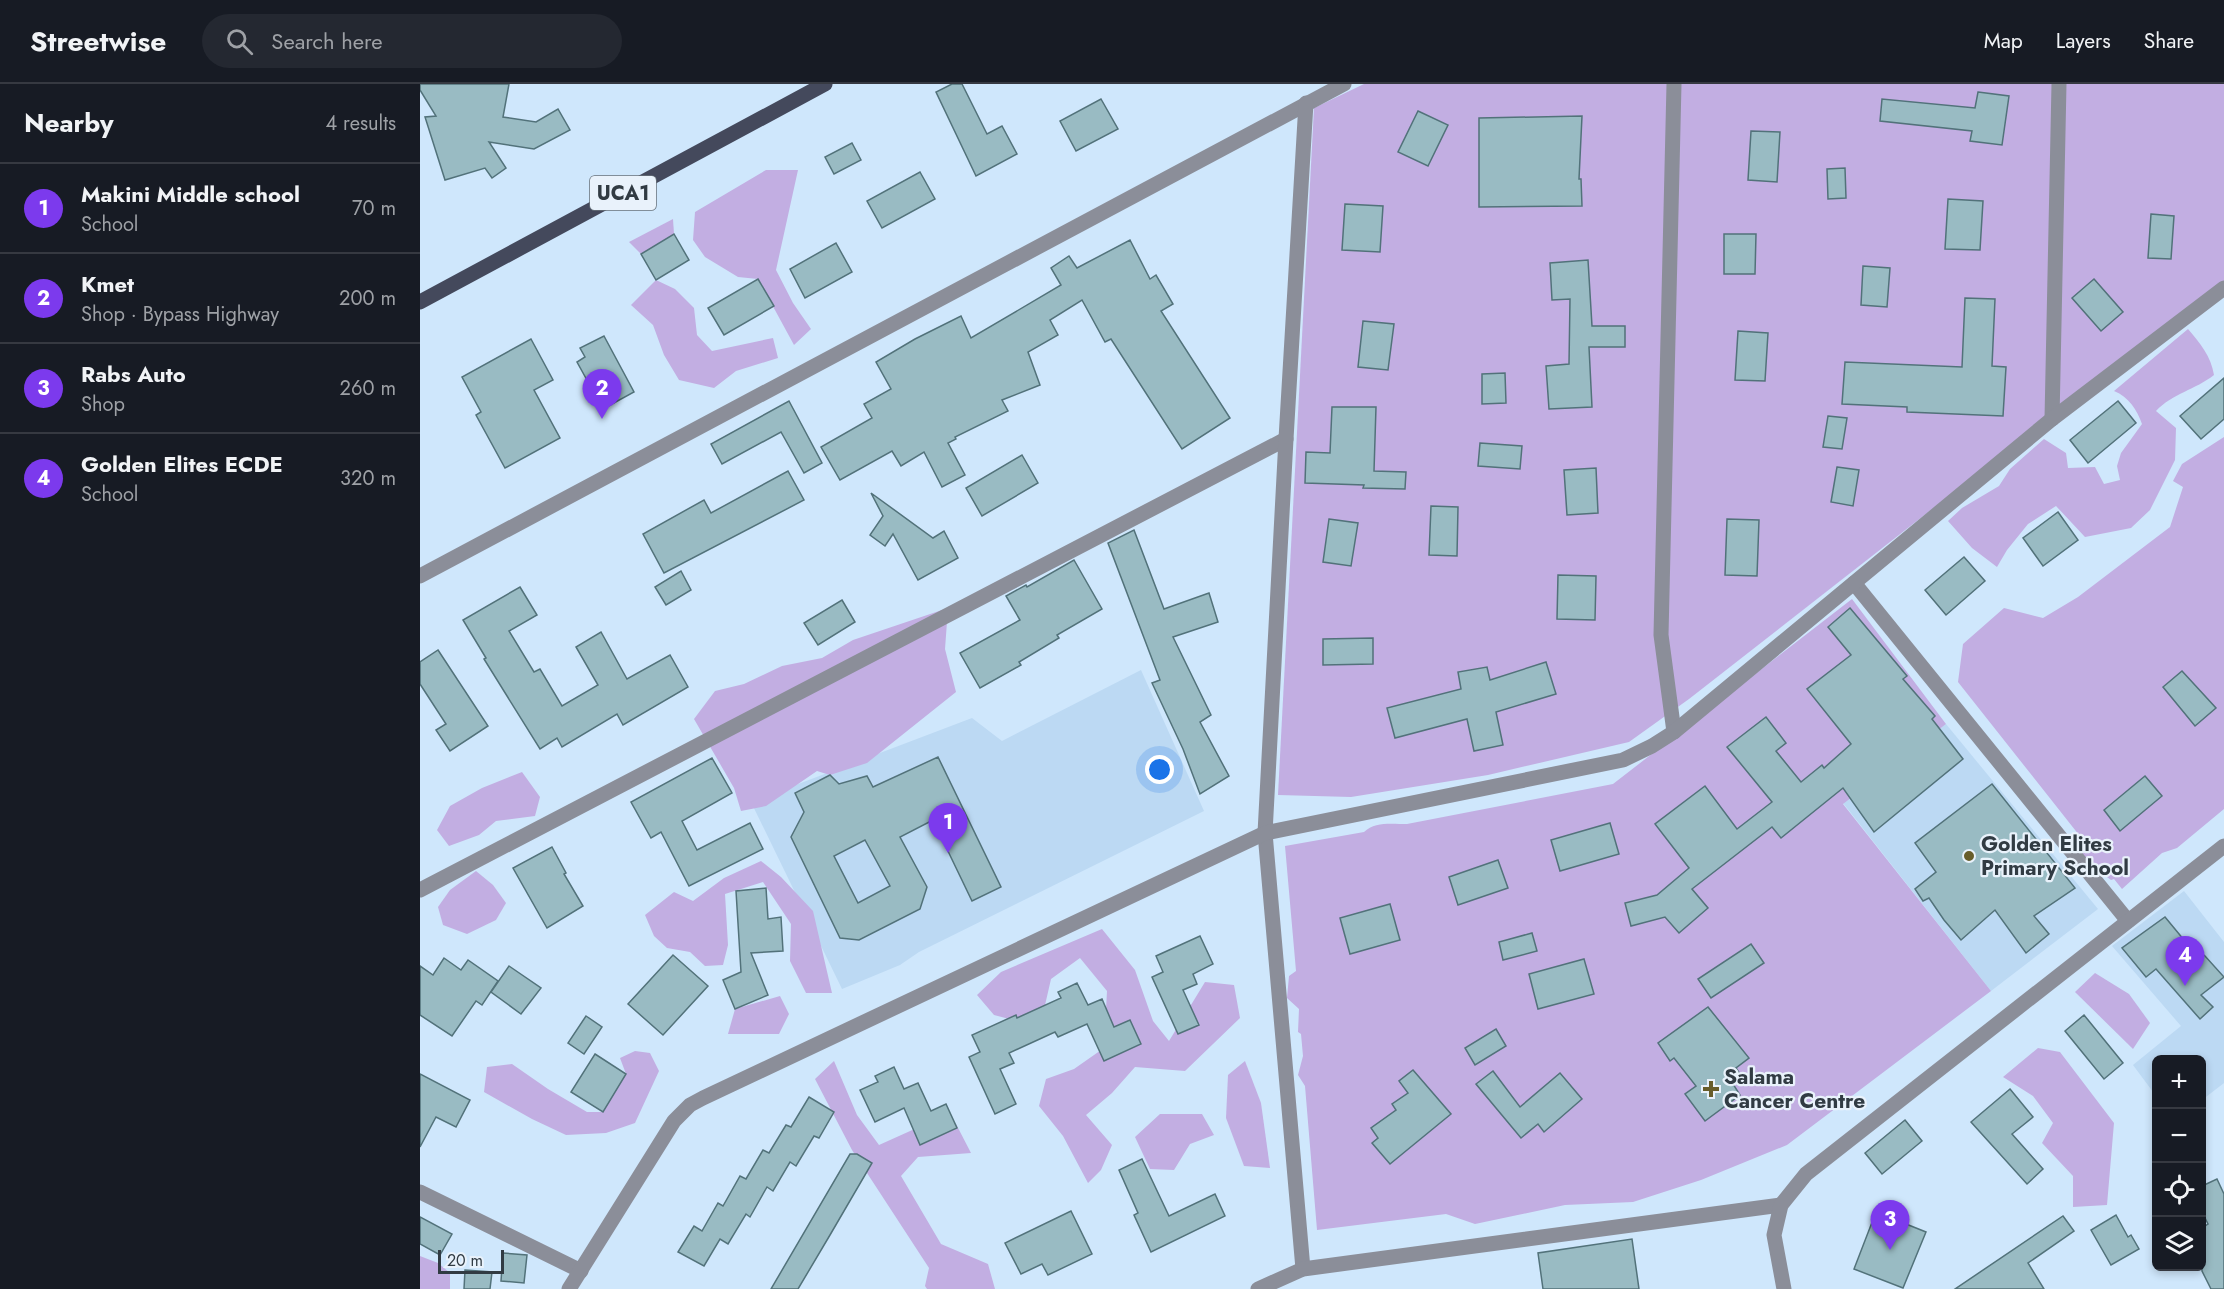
<!DOCTYPE html>
<meta charset="utf-8">
<style>
body{margin:0;font-family:Jost,sans-serif;background:#242831;color:#f1f3f6}
.controls{position:absolute;right:18px;bottom:18px;display:grid;overflow:hidden;border-radius:9px;box-shadow:0 3px 9px #0003}
.controls button{width:54px;height:54px;display:grid;place-items:center;padding:0;border:0;border-bottom:2px solid #363941;background:#171b24;color:#f1f3f6;font:30px sans-serif}
.scale{position:absolute;left:18px;bottom:15px;width:66px;box-sizing:border-box;padding-left:6px;border:3px solid #313b43;border-top:0;font-size:16px;line-height:21px;white-space:nowrap;color:#313b43;-webkit-text-stroke:4px #e9f2fb;paint-order:stroke}
.you{position:absolute;left:740px;top:686px;width:21px;height:21px;margin:-15px;border:4px solid #fff;border-radius:50%;background:#1a73e8;box-shadow:0 0 0 9px #1a73e833}
.badge{display:grid;place-items:center;width:39px;height:39px;border-radius:50%;background:#7c3aed;color:#fff;font-size:20px;font-weight:700}
.pin{position:absolute;translate:-50% -50px;filter:drop-shadow(0 2px 3px #0008)}
.pin::after{content:'';position:absolute;top:32px;width:21px;height:18px;background:inherit;clip-path:polygon(0 0,100% 0,50% 100%)}
.list{margin:0;padding:0;list-style:none}
h2{display:flex;justify-content:space-between;align-items:center;height:78px;margin:0;padding:0 24px;font-size:26px}
h2 small{font-size:20px;font-weight:400;color:#9ea1a6}
.list li{display:grid;grid-template-columns:39px 1fr auto;gap:18px;align-items:center;box-sizing:border-box;height:90px;padding:0 24px;border-top:2px solid #363941}
.list b{display:block;font-size:22px;white-space:nowrap}
.list p{margin:0;font-size:20px;white-space:nowrap;color:#9ea1a6}
.list em{font-size:20px;font-style:normal;color:#9ea1a6}
.icon{flex:none;width:33px;height:33px;fill:none;stroke:currentColor;stroke-width:2;stroke-linecap:round;stroke-linejoin:round}
.map{position:relative;flex:none;width:1804px;height:1205px;overflow:hidden}
header{display:flex;align-items:center;gap:36px;box-sizing:border-box;height:84px;padding:0 30px;background:#171b24;border-bottom:2px solid #363941}
header strong{font-size:28px}
nav{display:flex;gap:33px;margin-inline-start:auto;font-size:21px}
.search{width:420px;height:54px;background:#242831;display:flex;align-items:center;gap:15px;box-sizing:border-box;padding:0 21px;border-radius:33px;color:#9ea1a6;font-size:22px}
main{display:flex}
aside{flex:1;background:#171b24}
.map>svg:first-child{display:block}
</style>
<header>
<strong>Streetwise</strong>
<div class="search"><svg class="icon" aria-label="search" viewBox="0 0 24 24"><circle cx="10" cy="10" r="6"/><path d="M15 15l6 6"/></svg>Search here</div>
<nav><a>Map</a><a>Layers</a><a>Share</a></nav>
</header>
<main>
<aside>
<h2>Nearby<small>4 results</small></h2>
<ul class="list">
<li><span class="badge">1</span><div><b>Makini Middle school</b><p>School</p></div><em>70 m</em></li>
<li><span class="badge">2</span><div><b>Kmet</b><p>Shop · Bypass Highway</p></div><em>200 m</em></li>
<li><span class="badge">3</span><div><b>Rabs Auto</b><p>Shop</p></div><em>260 m</em></li>
<li><span class="badge">4</span><div><b>Golden Elites ECDE</b><p>School</p></div><em>320 m</em></li>
</ul>
</aside>
<div class="map">
<svg width="1804" height="1205" viewBox="0 0 1804 1205">
<rect width="100%" height="100%" fill="#cfe7fc"/>
<g fill="#bcd9f3">
<path d="M721 586 784 727 499 868 480 881 422 905 331 718 552 634 582 657Z"/>
<path d="M1526 640 1678 825 1571 907 1423 719Z"/>
<path d="M1764 807 1804 858V999L1782 1016V976H1736V1012L1713 981 1761 942 1692 862Z"/>
</g>
<g fill="#c2aee2">
<path d="M944 0H1804V197L1269 615 1209 658 1068 691 931 713 858 711 894 24Z"/>
<path d="M346 86H378L356 186 373 219 391 245 374 261 338 195 318 193 285 173 273 156 275 128Z"/>
<path d="M253 135 254 150 221 170 209 158Z"/>
<path d="M236 196 255 205 274 224 277 251 292 267 353 254 358 274 316 287 294 304 259 296 244 271 233 241 211 221Z"/>
<path d="M1768 245C1780 259 1791 272 1794 291 1775 306 1753 309 1736 327L1756 344 1755 376 1730 426 1711 444 1665 453 1636 422 1608 440 1587 466 1577 483 1552 464 1528 437 1542 424 1579 402 1590 385 1624 355 1646 369 1648 384 1675 383 1684 400 1700 396 1697 382 1701 369 1722 340C1717 326 1709 313 1694 307Z"/>
<path d="M1804 353V725L1757 764 1742 769 1702 805 1694 795 1691 796 1667 778 1655 757 1659 751 1538 598 1543 560 1584 524 1623 534 1658 513 1750 443 1763 403 1753 397 1762 380Z"/>
<path d="M1432 515 1526 640 1423 720 1571 907 1367 1061 1281 1096 1213 1118 1145 1121 1055 1140 1026 1130 897 1146 885 1002 878 991 883 972 881 950 878 948 879 925 867 914 869 892 876 887 865 762 944 748C955 737 973 740 987 740L1193 700Z"/>
<path d="M528 524 525 565 536 608 447 679 410 691 397 687 346 722 321 727 314 704 274 635 295 607 324 600 362 582 402 574 433 556Z"/>
<path d="M102 688 120 713 115 732 76 737 59 751 29 762 17 746 30 722 62 704Z"/>
<path d="M341 777 361 793 393 827 412 909H386L370 877 371 840 343 798 305 810 308 861 303 881 285 882 270 868 247 864 234 852 225 831 254 808 273 817 304 794Z"/>
<path d="M56 787 73 801 86 819 76 836 47 850 23 841 18 823 30 806Z"/>
<path d="M682 845 715 886 733 937 749 957 785 898 814 901 820 934 765 987 715 983 692 1009 666 1031 692 1061 681 1086 668 1099 643 1052 619 1022 626 995 654 985 684 964 687 907 660 874 631 895 620 943 574 931 557 911 581 888Z"/>
<path d="M1675 889 1709 910 1730 939 1713 965 1655 908Z"/>
<path d="M360 912 369 930 359 950H308L315 925Z"/>
<path d="M1618 964 1640 968 1694 1039 1687 1121 1653 1123V1092L1622 1059 1633 1039 1613 1012 1583 993Z"/>
<path d="M215 967 230 969 239 987 215 1039 186 1049 146 1051 112 1035 64 1008 67 983 92 980 128 1005 167 1028H182L206 990 200 974Z"/>
<path d="M414 977 437 1031 459 1061 499 1043 536 1040 551 1069 498 1073 481 1092 521 1160 568 1180 575 1205H507L505 1202 509 1184 432 1066 395 995Z"/>
<path d="M825 977 841 1019 850 1084 824 1082 806 1034 808 991Z"/>
<path d="M740 1030H782L794 1051 770 1060 754 1086 730 1085 715 1053Z"/>
<path d="M0 1172 18 1179 30 1189V1205H0Z"/>
</g>
<g fill="#99bbc3" stroke="#52727a" stroke-width="1.5" fill-rule="evenodd">
<path d="M0 0H89L83 33 116 38 138 25 150 46 114 65 69 58 86 84 72 94 65 84 25 96 5 33 16 32 0 6Z"/>
<path d="M532 0H542L567 50 582 42 597 70 556 92 516 8Z"/>
<path d="M1558 8 1589 12 1582 61 1550 57 1552 47 1460 37 1462 15 1555 24Z"/>
<path d="M681 15 698 45 656 67 640 37Z"/>
<path d="M998 27 1028 41 1008 82 978 68Z"/>
<path d="M1162 32 1159 95H1161L1162 122 1059 123V34Z"/>
<path d="M1331 47 1360 48 1357 98 1328 96Z"/>
<path d="M432 59 441 76 414 90 405 73Z"/>
<path d="M1425 84 1426 114 1408 115 1407 85Z"/>
<path d="M500 88 515 115 462 144 447 117Z"/>
<path d="M1528 115 1563 117 1560 166 1525 165Z"/>
<path d="M925 120 963 122 960 168 922 166Z"/>
<path d="M1731 130 1754 132 1751 175 1728 174Z"/>
<path d="M254 150 269 176 236 196 221 170Z"/>
<path d="M1304 150H1336L1335 190H1304Z"/>
<path d="M710 156 730 195 736 191 753 220 741 227 810 334 762 365 691 255 685 258 662 216 630 236 638 251 608 268 620 301 582 316 588 327 535 353 536 355 528 359 545 391 522 403 504 368 481 382 472 367 420 396 401 363 452 334 444 320 471 305 456 278 495 255 541 232 551 254 641 201 631 184 649 172 657 184Z"/>
<path d="M416 159 432 188 385 214 370 185Z"/>
<path d="M1168 176 1172 242H1205V263H1169L1172 323 1129 325 1126 282 1149 280 1150 215 1132 216 1130 179Z"/>
<path d="M1443 182 1470 184 1467 223 1441 221Z"/>
<path d="M338 195 354 222 304 251 288 224Z"/>
<path d="M1674 195 1703 228 1681 247 1652 214Z"/>
<path d="M1545 214 1575 215 1572 282 1586 283 1583 332 1487 328V323L1422 320 1425 278 1542 283Z"/>
<path d="M943 237 974 240 968 286 938 283Z"/>
<path d="M1318 247 1348 249 1345 297 1315 296Z"/>
<path d="M184 252 214 308 183 325 157 278 165 273 160 264Z"/>
<path d="M111 255 133 296 114 306 140 354 85 384 56 331 61 328 42 293Z"/>
<path d="M1085 289 1086 319 1062 320V290Z"/>
<path d="M1804 294V335L1781 355 1760 332Z"/>
<path d="M369 317 402 379 384 389 361 348 302 380 291 360Z"/>
<path d="M1698 317 1716 339 1668 379 1650 356Z"/>
<path d="M912 323H956L954 387 986 388 985 405 943 404 944 401 885 399 886 368 910 369Z"/>
<path d="M1408 332 1427 334 1422 365 1403 363Z"/>
<path d="M1060 359 1102 362 1100 385 1058 382Z"/>
<path d="M602 371 618 399 562 432 546 404Z"/>
<path d="M1417 383 1439 386 1433 422 1411 418Z"/>
<path d="M1176 384 1178 429 1147 431 1144 386Z"/>
<path d="M368 387 384 416 244 489 223 450 284 416 291 429Z"/>
<path d="M451 409 513 454 524 447 538 474 498 496 473 450 465 462 450 451 463 432Z"/>
<path d="M1011 422 1038 423 1037 472 1009 471Z"/>
<path d="M1638 428 1658 456 1623 482 1603 454Z"/>
<path d="M909 435 938 439 931 482 903 478Z"/>
<path d="M1307 435 1339 436 1337 492 1305 491Z"/>
<path d="M714 446 744 525 789 509 798 538 753 553 791 631 780 638 809 692 780 710 763 665 732 599 740 596 688 459Z"/>
<path d="M1544 473 1565 497 1526 531 1505 506Z"/>
<path d="M654 476 682 525 637 551 639 554 599 578 601 581 560 604 540 569 600 536 586 512 606 501 607 503Z"/>
<path d="M261 487 271 506 246 521 235 503Z"/>
<path d="M1138 491 1176 492 1175 536 1137 535Z"/>
<path d="M100 503 117 531 89 547 114 588 120 585 142 622 178 601 156 563 181 548 207 595 250 571 268 603 203 641 197 630 142 663 137 654 120 665 64 575 66 574 43 536Z"/>
<path d="M422 516 435 538 398 561 384 539Z"/>
<path d="M1430 524 1487 592 1483 595 1515 632 1512 635 1543 675 1454 748 1423 704 1361 754 1352 743 1272 805 1288 824 1259 849 1245 833 1211 842 1205 819 1237 811 1269 784 1235 740 1285 702 1317 745 1352 718 1307 663 1346 633 1366 659 1356 667 1381 698 1402 681 1404 684 1431 660 1387 605 1431 571 1408 543Z"/>
<path d="M953 554V580L903 581V555Z"/>
<path d="M18 566 68 642 30 667 16 646 26 640 0 600V578Z"/>
<path d="M1126 578 1136 610 1076 628 1083 661 1054 667 1047 635 975 654 967 624 1041 605 1038 588 1067 583 1070 596Z"/>
<path d="M1762 587 1796 624 1775 642 1743 603Z"/>
<path d="M518 673 581 803 552 817 513 736 480 753 507 803 500 825 439 856 420 854 371 753 384 728 375 709 410 691 419 700 447 692 453 703ZM445 756 470 802 438 819 414 772Z"/>
<path d="M292 674 312 709 262 737 277 766 330 739 343 765 269 802 241 748 231 754 211 718Z"/>
<path d="M1725 692 1742 712 1700 747 1684 726Z"/>
<path d="M1572 700 1655 804 1614 832 1629 850 1606 869 1575 826 1541 856 1524 836 1509 814 1503 817 1495 805 1516 788 1495 759Z"/>
<path d="M1190 739 1199 770 1140 787 1131 756Z"/>
<path d="M132 763 146 789 144 790 163 822 127 844 93 784Z"/>
<path d="M1078 776 1088 804 1038 821 1029 793Z"/>
<path d="M346 804 348 835 361 833 363 867 331 869 348 911 315 925 303 896 321 888 316 807Z"/>
<path d="M970 820 980 856 930 870 920 834Z"/>
<path d="M1745 833 1769 862 1771 861 1785 872 1804 893 1781 911 1793 923 1780 935 1736 885 1726 893 1702 864Z"/>
<path d="M1112 849 1117 867 1083 876 1079 858Z"/>
<path d="M780 852 793 880 773 890 777 900 763 906 779 941 758 950 732 893 743 888 736 872Z"/>
<path d="M1331 860 1344 879 1291 914 1278 895Z"/>
<path d="M253 871 288 902 243 951 208 920Z"/>
<path d="M24 874 41 886 48 876 78 897 62 921 56 917 32 952 0 931V882L13 891Z"/>
<path d="M1164 875 1174 910 1118 925 1109 890Z"/>
<path d="M89 882 121 904 101 930 71 908Z"/>
<path d="M657 899 668 921 682 915 694 943 710 936 721 960 684 977 667 940 638 953 635 948 589 969 594 979 580 985 596 1020 575 1030 549 973 560 968 552 951 596 931 597 934 641 914 638 908Z"/>
<path d="M1288 923 1329 974 1316 984 1322 993 1313 1000 1320 1011 1285 1037 1265 1010 1276 1002 1254 974 1250 977 1238 959Z"/>
<path d="M1664 931 1703 979 1684 995 1645 947Z"/>
<path d="M166 932 182 943 164 970 148 959Z"/>
<path d="M1076 945 1086 962 1055 981 1045 964Z"/>
<path d="M175 970 206 990 183 1028 151 1008Z"/>
<path d="M474 983 484 1005 498 999 511 1027 526 1020 537 1044 500 1061 484 1024 455 1038 440 1006 458 998 455 992Z"/>
<path d="M993 986 1031 1030 970 1080 952 1059 958 1054 951 1044 976 1026 972 1020 988 1009 979 997Z"/>
<path d="M1073 987 1100 1023 1140 989 1162 1015 1124 1048 1118 1040 1101 1054 1056 1000Z"/>
<path d="M0 990 50 1016 36 1043 16 1033 0 1063Z"/>
<path d="M1590 1005 1613 1033 1592 1050 1623 1085 1607 1100 1551 1038Z"/>
<path d="M389 1013 414 1028 399 1054 394 1052 376 1082 370 1078 353 1107 347 1103 330 1133 326 1130 308 1160 300 1155 284 1182 258 1168 274 1142 282 1147 298 1119 303 1122 320 1092 326 1095 343 1066 349 1069 366 1041 371 1043Z"/>
<path d="M1485 1036 1502 1057 1462 1090 1445 1069Z"/>
<path d="M430 1070H437L452 1079 410 1151 378 1205H351Z"/>
<path d="M722 1075 749 1132 795 1110 805 1132 731 1168 714 1131 718 1129 699 1086Z"/>
<path d="M1797 1095 1804 1110V1205H1791L1782 1187V1144L1788 1140 1782 1128V1102Z"/>
<path d="M651 1127 672 1170 628 1191 622 1180 601 1190 585 1159Z"/>
<path d="M1456 1128 1506 1148 1483 1204 1434 1185Z"/>
<path d="M1696 1131 1708 1153 1711 1151 1719 1165 1691 1181 1671 1146Z"/>
<path d="M1643 1132 1654 1147 1608 1179 1624 1205H1535Z"/>
<path d="M0 1133 32 1150 20 1171 0 1160Z"/>
<path d="M1212 1155 1219 1205H1123L1118 1169Z"/>
<path d="M83 1169 107 1171 104 1199 81 1197Z"/>
<path d="M45 1186 72 1188 70 1205H44Z"/>
</g>
<g fill="none" stroke-linecap="round" stroke-linejoin="round">
<g stroke="#8b8e99" stroke-width="15">
<path d="M1254 0 1241 551 1254 648"/>
<path d="M1632 335 1639 0"/>
<path d="M0 492 924 0"/>
<path d="M1434 499 1708 837"/>
<path d="M0 806 866 355"/>
<path d="M0 1108 161 1187"/>
<path d="M883 1185 845 749 866 355 886 19"/>
<path d="M149 1205 254 1037 270 1021 283 1014 845 749 1203 676 1232 662 1254 648 1632 335 1804 204"/>
<path d="M838 1205 883 1185 1361 1121"/>
<path d="M1364 1205 1354 1151 1361 1121 1386 1090 1804 762"/>
</g>
<path stroke="#44495c" stroke-width="15" d="M0 218 405 0"/>
</g>
<g fill="#685d2a" stroke="#e9f2fb" stroke-width="2">
<circle cx="1549" cy="772" r="6"/>
<path d="M1288 996h6v6h6v6h-6v6h-6v-6h-6v-6h6z"/>
</g>
<g text-anchor="middle" dominant-baseline="central" stroke-width="4.5" stroke-linejoin="round" paint-order="stroke">
<rect fill="#e9f2fb" stroke="#68727a" stroke-width="1.5" x="170" y="92" width="66" height="34" rx="4.5"/>
<g font-size="20" font-weight="bold" fill="#313b43">
<text x="203" y="109">UCA1</text>
</g>
<g font-size="21" font-weight="bold" fill="#313b43" stroke="#e9f2fb" text-anchor="start">
<text x="1561" y="760">Golden Elites<tspan x="1561" dy="24">Primary School</tspan></text>
<text x="1304" y="993">Salama<tspan x="1304" dy="24">Cancer Centre</tspan></text>
</g>
</g>
</svg>
<div class="controls">
<button>+</button>
<button>−</button>
<button><svg class="icon" aria-label="locate" viewBox="0 0 24 24"><circle cx="12" cy="12" r="6"/><path d="M12 2v4M12 18v4M2 12h4M18 12h4"/></svg></button>
<button><svg class="icon" aria-label="layers" viewBox="0 0 24 24"><path d="M12 4l9 5-9 5-9-5zM3 14l9 5 9-5"/></svg></button>
</div>
<div class="scale">20 m</div>
<div class="you"></div>
<div class="pin badge" style="left:528px;top:769px">1</div>
<div class="pin badge" style="left:182px;top:335px">2</div>
<div class="pin badge" style="left:1470px;top:1166px">3</div>
<div class="pin badge" style="left:1765px;top:902px">4</div>
</div>
</main>
